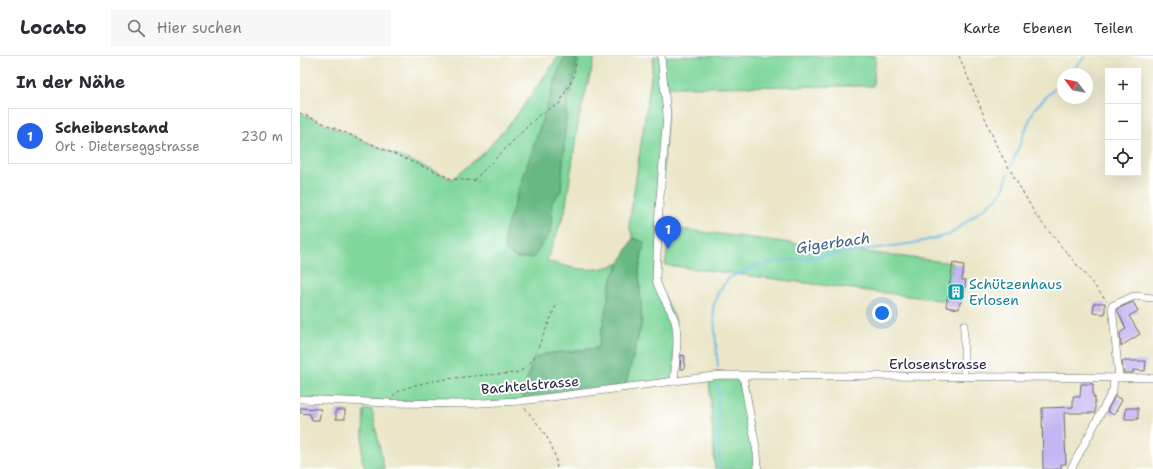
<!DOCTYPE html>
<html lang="de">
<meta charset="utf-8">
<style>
body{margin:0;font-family:"Shantell Sans",sans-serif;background:#f7f7f7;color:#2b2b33}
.controls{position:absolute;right:12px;top:12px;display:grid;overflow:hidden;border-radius:0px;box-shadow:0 4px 16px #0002}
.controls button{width:36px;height:36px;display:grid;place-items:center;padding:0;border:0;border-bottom:1px solid #e1e1e2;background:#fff;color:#2b2b33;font:20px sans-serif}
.compass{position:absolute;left:757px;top:12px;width:36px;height:36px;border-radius:50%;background:#fff;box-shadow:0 4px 16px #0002;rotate:302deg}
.you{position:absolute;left:582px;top:257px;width:14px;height:14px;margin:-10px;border:3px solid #fff;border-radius:50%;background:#1a73e8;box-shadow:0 0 0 6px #1a73e833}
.badge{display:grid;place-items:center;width:26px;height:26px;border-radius:50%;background:#2563eb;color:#fff;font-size:13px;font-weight:700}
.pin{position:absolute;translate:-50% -33px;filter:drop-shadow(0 1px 2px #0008)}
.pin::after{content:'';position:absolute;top:21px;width:14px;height:12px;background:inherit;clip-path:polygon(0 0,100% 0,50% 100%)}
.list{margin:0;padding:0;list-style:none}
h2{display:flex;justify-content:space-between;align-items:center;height:52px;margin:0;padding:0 16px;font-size:17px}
h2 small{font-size:13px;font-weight:400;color:#7c7c81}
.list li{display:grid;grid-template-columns:26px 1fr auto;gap:12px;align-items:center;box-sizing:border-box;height:56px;margin:0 8px 8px;padding:0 8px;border:1px solid #e1e1e2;border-radius:0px}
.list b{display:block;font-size:15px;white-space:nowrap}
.list p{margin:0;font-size:13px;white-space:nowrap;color:#7c7c81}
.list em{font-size:13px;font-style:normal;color:#7c7c81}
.icon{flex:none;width:22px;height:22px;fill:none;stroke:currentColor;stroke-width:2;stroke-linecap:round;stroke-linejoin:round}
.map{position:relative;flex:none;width:853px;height:413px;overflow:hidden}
header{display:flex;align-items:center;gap:24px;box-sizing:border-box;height:56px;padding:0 20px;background:#fff;border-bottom:1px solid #e1e1e2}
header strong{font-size:19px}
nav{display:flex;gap:22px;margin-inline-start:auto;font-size:14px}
.search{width:280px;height:36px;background:#f7f7f7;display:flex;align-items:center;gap:10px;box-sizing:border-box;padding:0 14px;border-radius:0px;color:#7c7c81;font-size:15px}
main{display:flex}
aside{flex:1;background:#fff}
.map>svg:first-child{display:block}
</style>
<header>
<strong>Locato</strong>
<div class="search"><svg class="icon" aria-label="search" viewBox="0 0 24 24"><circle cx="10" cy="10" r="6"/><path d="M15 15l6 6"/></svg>Hier suchen</div>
<nav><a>Karte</a><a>Ebenen</a><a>Teilen</a></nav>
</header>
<main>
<aside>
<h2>In der Nähe<small></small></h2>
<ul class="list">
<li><span class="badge">1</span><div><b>Scheibenstand</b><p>Ort · Dieterseggstrasse</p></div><em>230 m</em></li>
</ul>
</aside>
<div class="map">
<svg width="853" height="413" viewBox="0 0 853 413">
<rect width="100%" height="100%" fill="#fff"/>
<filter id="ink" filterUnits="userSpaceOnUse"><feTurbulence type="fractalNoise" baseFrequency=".025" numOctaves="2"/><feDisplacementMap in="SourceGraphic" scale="8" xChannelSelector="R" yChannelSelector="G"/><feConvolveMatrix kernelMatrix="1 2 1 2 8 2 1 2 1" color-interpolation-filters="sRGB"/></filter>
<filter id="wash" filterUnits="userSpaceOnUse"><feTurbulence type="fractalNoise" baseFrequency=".012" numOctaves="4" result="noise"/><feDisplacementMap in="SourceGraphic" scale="16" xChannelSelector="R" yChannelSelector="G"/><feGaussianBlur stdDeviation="0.9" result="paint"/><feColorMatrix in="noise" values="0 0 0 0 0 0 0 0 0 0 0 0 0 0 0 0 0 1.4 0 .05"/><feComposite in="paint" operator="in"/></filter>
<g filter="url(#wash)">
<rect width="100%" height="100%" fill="#ebe6c8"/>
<g fill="#7fd79b" stroke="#507c6b">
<path d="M259 0H295L279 62 265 155 247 205C274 213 293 218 320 207L312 222 299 292 245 298 221 345 162 348 0 343V57L152 123 185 96 216 60Z"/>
<path d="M354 0H576L573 30 364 31 367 59 356 223 375 263 374 325 325 331 342 266 339 215 344 186 333 182 329 169Z"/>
<path d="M371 172 653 207 647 245 365 209Z"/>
<path d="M409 320H443L458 413H415Z"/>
<path d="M64 354H72L84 413H66L62 403Z"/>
</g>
<g fill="#67b883" stroke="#446d5f">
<path d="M266 0H277L276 15 267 49 261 135 252 146 251 175 233 202H216L204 193 205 176 260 10Z"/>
<path d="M333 182 344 186 339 215 342 266 325 331 221 345 233 303 245 298 298 292 312 222Z"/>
</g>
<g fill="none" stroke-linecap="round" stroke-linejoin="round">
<g stroke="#6dbce8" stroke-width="2">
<path d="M768 18 786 0"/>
<path d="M711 110 734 53 763 24"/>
<path d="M418 311 413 252 418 236 429 222 461 208 614 187 649 179 697 142 704 132 708 118"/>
<path d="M418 329 419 413"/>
</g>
</g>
<g id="blocks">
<g fill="#c4b6f2">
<path d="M653 207 664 209 662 224H666L662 247 660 246 659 253 646 251Z"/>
<path d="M833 246 838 255 829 260 840 278 821 290 820 277 826 273 817 253Z"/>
<path d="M794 247H805V258L793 257Z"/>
<path d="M381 299 385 300 384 313H380Z"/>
<path d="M822 305H846L845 315 833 314V317H824Z"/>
<path d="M781 328H793V341H795V357H764L766 408H761V413H743L742 352 773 351V340L780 341Z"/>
<path d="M815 340 822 344 814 359 807 355Z"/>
<path d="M0 352 21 353 19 364H12L10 358 0 357Z"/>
<path d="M826 352H838V363H825Z"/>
<rect x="36" y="354" width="9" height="9"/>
</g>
</g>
</g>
<g filter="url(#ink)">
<use href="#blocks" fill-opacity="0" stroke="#68676c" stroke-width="1"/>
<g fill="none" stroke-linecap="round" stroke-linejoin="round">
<defs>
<g id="minor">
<path d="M361 0 367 59 359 153 356 223C359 238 369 248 374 262 380 278 375 308 374 325"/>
<path d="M664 269V321"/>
<path d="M443 320 457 397 458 413"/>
<path d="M819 322 812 250 834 240 853 242"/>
<path d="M0 343 90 347 162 348 221 345 421 319 853 322"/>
<path d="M771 413 813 334 814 322"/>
</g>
</defs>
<use href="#minor" stroke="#68676c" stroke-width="8"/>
<g stroke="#68676c" stroke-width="1" stroke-dasharray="3 3" stroke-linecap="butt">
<path d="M659 0 698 93 737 161 807 245"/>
<path d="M0 57 152 123 179 125"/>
<path d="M174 124 239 59 259 48 274 20 277 0"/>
<path d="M93 340C108 322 192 319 216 317L226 312 233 303 256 250"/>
<path d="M225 352C241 372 255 387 257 413"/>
</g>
<use href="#minor" stroke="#fff" stroke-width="7"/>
</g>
</g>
<defs>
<symbol id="building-square" viewBox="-11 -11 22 22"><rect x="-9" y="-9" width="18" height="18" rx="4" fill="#0f9aa8" stroke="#fff"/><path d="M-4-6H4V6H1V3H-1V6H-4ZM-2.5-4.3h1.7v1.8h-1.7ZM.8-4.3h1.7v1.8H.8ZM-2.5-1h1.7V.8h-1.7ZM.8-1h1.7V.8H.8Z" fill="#fff"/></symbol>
</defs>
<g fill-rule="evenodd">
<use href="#building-square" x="646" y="226" width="20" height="20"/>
</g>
<g text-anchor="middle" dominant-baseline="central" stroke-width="4" stroke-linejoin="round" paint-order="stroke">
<g font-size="14" fill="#0d838f" stroke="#fff" text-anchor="start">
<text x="669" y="228">Schützenhaus<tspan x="669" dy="16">Erlosen</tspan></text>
</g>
<g font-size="14" fill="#22223b" stroke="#fff">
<text x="638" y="308">Erlosenstrasse</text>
<text transform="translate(230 329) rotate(-5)">Bachtelstrasse</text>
</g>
<g font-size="15" font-style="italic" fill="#406080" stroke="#fff">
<text transform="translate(533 187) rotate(-8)">Gigerbach</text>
</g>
</g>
</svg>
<div class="controls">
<button>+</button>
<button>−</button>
<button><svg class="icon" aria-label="locate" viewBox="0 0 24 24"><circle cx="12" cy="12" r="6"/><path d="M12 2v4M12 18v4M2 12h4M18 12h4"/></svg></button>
</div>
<svg class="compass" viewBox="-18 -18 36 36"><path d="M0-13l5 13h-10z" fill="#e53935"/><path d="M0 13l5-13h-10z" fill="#7c7c81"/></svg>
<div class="you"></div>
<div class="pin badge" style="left:368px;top:193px">1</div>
</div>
</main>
